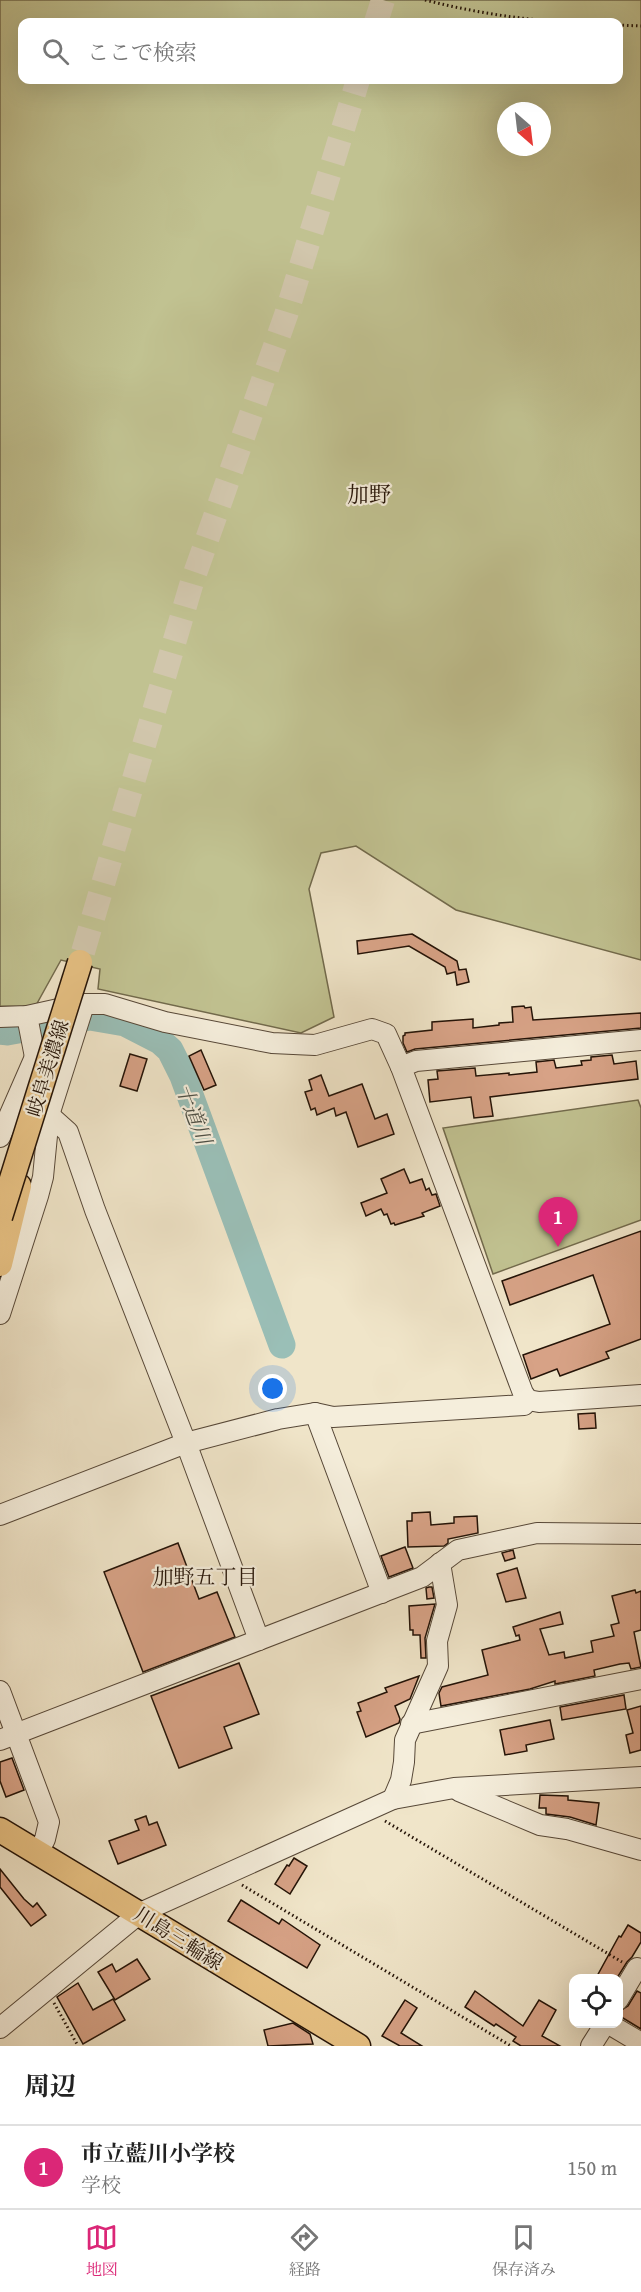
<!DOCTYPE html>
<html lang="ja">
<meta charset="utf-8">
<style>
body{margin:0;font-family:"Gentium Book Plus","Noto Serif JP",serif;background:#f6f6f6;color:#222}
.controls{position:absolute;right:18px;bottom:18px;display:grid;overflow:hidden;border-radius:12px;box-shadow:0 6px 24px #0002}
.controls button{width:54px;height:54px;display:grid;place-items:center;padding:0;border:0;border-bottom:2px solid #e0e0e0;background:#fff;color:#222;font:30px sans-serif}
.compass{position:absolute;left:497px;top:102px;width:54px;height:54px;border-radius:50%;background:#fff;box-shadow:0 6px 24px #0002;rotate:152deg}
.you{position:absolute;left:273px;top:1389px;width:21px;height:21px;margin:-15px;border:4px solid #fff;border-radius:50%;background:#1a73e8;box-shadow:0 0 0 9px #1a73e833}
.badge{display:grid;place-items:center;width:39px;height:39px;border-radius:50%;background:#db2777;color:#fff;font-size:20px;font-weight:700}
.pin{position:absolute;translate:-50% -50px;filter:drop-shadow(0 2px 3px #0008)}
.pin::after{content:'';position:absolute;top:32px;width:21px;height:18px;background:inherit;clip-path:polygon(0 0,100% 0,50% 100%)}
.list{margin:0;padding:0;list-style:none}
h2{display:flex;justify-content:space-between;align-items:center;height:78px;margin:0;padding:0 24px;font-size:26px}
h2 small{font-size:20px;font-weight:400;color:#767676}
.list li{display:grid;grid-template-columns:39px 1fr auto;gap:18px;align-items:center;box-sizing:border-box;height:84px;padding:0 24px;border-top:2px solid #e0e0e0}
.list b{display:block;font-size:22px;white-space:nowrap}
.list p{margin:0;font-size:20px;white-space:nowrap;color:#767676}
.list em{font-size:20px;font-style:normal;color:#767676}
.icon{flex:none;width:33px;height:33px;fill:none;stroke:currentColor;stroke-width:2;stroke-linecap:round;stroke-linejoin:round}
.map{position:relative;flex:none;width:641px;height:2046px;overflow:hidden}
.search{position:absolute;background:#fff;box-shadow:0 6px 24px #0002;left:18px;right:18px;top:18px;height:66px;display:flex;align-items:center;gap:15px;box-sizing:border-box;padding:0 21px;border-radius:12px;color:#767676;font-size:22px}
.sheet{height:162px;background:#fff}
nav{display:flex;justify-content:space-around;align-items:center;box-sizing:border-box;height:84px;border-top:2px solid #e0e0e0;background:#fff;font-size:16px;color:#767676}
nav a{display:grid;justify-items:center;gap:3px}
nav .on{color:#db2777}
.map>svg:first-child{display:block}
</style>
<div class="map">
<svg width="641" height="2046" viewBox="0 0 641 2046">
<rect width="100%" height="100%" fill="#f0e5c9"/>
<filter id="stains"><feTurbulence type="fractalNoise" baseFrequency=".00333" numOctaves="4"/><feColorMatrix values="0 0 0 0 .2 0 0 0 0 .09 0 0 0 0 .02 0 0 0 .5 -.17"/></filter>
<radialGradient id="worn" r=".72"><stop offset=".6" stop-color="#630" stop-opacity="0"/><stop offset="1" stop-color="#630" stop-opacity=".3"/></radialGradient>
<g fill="#c1c291" stroke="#726a4c" stroke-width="1.5" fill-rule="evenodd">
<path d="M0 0H641V960L456 910 356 846 321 853 309 889 334 1017 301 1033 98 989 100 969 61 960 35 1007 0 1006ZM22 22H618V80H22ZM506 111H542V147H506Z"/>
<path d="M638 1100 641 1108V1220L493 1274 443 1128Z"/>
</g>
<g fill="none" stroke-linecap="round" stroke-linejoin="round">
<path stroke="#9abfb7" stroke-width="27" d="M0 1031 7 1032 90 1017 125 1023 160 1041 170 1050 183 1076 282 1345"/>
</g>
<g fill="#d7a286" stroke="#241307" stroke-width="1.5">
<path d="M412 934 457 961 459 970 466 969 469 982 457 985 455 972 447 974 445 967 409 946 358 954 357 941Z"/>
<path d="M524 1006 525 1008 531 1007 533 1020 641 1013V1028L415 1049 407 1052 403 1043V1036L405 1035V1033L432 1030V1022L473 1019V1028L499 1025V1023L513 1022 512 1007Z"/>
<path d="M201 1050 216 1085 204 1090 189 1056Z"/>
<path d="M130 1054 147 1059 137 1091 120 1086Z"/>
<path d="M612 1055 614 1064 636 1061 638 1079 490 1097 493 1116 474 1118 471 1097 430 1102 428 1080 438 1079 437 1071 475 1068 476 1076 509 1073V1075L537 1072 536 1062 554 1060 556 1068 582 1065 581 1061 591 1060V1057Z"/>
<path d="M321 1075 329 1096 362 1084 375 1119 387 1114 394 1134 358 1147 346 1112 336 1116 334 1108 317 1115 315 1108 311 1110 305 1092 312 1090 309 1080Z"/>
<path d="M404 1169 410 1183 422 1179 426 1190 429 1188 432 1195 436 1194 440 1206 422 1213 424 1216 395 1225 394 1223 391 1224 387 1214 384 1215 381 1209 366 1216 361 1203 387 1193 381 1179Z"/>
<path d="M641 1231V1339L606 1352 609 1358 560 1376 557 1369 531 1379 523 1355 610 1324 593 1275 510 1305 502 1281Z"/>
<path d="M595 1413 596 1428 579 1429 578 1414Z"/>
<path d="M430 1512 431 1525 454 1523V1517L477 1516 478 1533 448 1539V1543L444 1546 408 1547 407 1521H412V1513Z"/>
<path d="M178 1543 199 1599 217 1592 235 1637 143 1672 104 1572Z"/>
<path d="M405 1547 413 1568 389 1577 381 1556Z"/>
<path d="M513 1550 515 1558 505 1561 502 1553Z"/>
<path d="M517 1568 526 1598 506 1602 497 1574Z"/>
<path d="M429 1587H432L434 1598 427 1599 426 1588Z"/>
<path d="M635 1590 636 1593 641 1591V1630L634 1632 641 1667 631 1669 629 1663 620 1664 594 1670 595 1676 555 1684V1681L530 1689 441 1706 439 1693 442 1687 488 1675 482 1650 520 1640 519 1635 516 1636 513 1627 560 1612 563 1624 540 1629 549 1655 564 1652 565 1658 593 1652 591 1641 614 1636 611 1625 619 1623 612 1596Z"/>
<path d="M435 1604 425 1638 426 1658H421L420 1635H413V1630H410L409 1606Z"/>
<path d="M239 1663 259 1714 224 1727 232 1748 179 1768 151 1696Z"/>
<path d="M419 1676 410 1699 395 1706 400 1719 399 1723 366 1737 357 1712 361 1711 358 1703 387 1692 385 1688Z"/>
<path d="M624 1695 626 1709 562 1720 560 1707Z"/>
<path d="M641 1706V1750L630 1753 626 1735 633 1733 627 1710Z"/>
<path d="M550 1720 554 1739 526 1745 527 1751 505 1755 500 1730Z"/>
<path d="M12 1758 24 1790 6 1797 0 1781V1762Z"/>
<path d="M540 1795 568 1796V1800L599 1803 596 1825 570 1817 546 1814V1808H539Z"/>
<path d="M146 1816 149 1825 157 1822 166 1845 118 1864 109 1841 139 1830 135 1820Z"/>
<path d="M294 1858 307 1866 290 1894 275 1884 287 1865 289 1866Z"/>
<path d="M0 1869 24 1899 33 1907 37 1903 46 1915 31 1926 0 1887Z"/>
<path d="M241 1900 279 1924 282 1919 320 1945 307 1968 228 1921Z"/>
<path d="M628 1925 641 1933V1942L632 1957 627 1962 617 1978H596L619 1936 621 1937Z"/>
<path d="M137 1959 150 1979 115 2000 98 1972 112 1964 116 1972Z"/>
<path d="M78 1983 93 2010 113 1999 125 2020 83 2044 57 1997Z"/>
<path d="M475 1991 523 2026 539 2000 556 2010 542 2036 560 2046H521L513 2041 516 2037 496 2024 494 2026 465 2007Z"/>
<path d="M637 1991 641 1993V2029L618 2015V2012L628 2006Z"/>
<path d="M405 2000 417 2008 401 2033 422 2046H400L382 2036Z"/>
<path d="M293 2023 310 2034 313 2044 268 2046 264 2030Z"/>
</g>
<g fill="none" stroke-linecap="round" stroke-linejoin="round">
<g stroke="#d1c6ac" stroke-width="24" stroke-dasharray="24 12" stroke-linecap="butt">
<path d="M376 22 383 0"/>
<path d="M83 952 192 582 286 315 358 80"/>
</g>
<defs>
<g id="minor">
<path d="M27 1016 35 1057 47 1085"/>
<path d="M0 1017 27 1016 81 1004H105L165 1022 272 1043 315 1045 372 1029 386 1034 401 1067 523 1393 528 1400 539 1402 641 1395"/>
<path d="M401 1067 416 1061 641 1040"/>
<path d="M49 1115 68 1132 95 1210 186 1443 259 1640"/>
<path d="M0 1137 35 1057"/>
<path d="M0 1314 38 1196 43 1177 49 1115 82 1011 81 1004"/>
<path d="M315 1413 382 1593"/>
<path d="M0 1515 186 1443 278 1419 315 1413 333 1417 524 1405 528 1400"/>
<path d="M0 1691 49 1822 45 1839 38 1853"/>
<path d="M411 1724 641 1679"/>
<path d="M0 1740 422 1577 458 1550 537 1533 641 1534"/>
<path d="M459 1791 540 1825 567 1829 641 1850"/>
<path d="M393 1799 401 1780 404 1762 405 1740 438 1666 437 1641 447 1605 440 1563"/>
<path d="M618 2000 637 1968 641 1970"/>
<path d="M609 2024 641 2043"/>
<path d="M0 2028 140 1913 393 1799 454 1788 641 1777"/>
<path d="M591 2046 605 2024"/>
</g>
<g id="major">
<path d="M0 1264 19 1186"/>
<path d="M0 1830 358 2046"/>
</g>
</defs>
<use href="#minor" stroke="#574838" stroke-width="22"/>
<use href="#major" stroke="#241307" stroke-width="27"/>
<g stroke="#241307" stroke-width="3" stroke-dasharray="1.5 3" stroke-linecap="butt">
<path d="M425 0C473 12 521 20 571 22"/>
<path d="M618 25 641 26"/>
<path d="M385 1821 622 1962"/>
<path d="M242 1885 511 2046"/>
<path d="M54 2003 78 2046"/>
</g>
<use href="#minor" stroke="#f5eedc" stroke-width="20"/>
<use href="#major" stroke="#e8c284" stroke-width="24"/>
<defs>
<path id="major-bridge" d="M0 1217 80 962"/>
</defs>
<use href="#major-bridge" stroke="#241307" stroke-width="27" stroke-linecap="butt"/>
<use href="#major-bridge" stroke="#e8c284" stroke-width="24"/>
</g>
<g text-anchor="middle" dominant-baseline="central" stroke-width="4.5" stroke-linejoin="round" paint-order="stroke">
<g font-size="20" fill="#241307" stroke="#f5eedc">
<text transform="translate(47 1068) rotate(-73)">岐阜美濃線</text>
<text transform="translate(179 1938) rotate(32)">川島三輪線</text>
</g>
<g font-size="21" font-style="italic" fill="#4d4f45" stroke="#f5eedc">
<text transform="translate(194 1114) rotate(69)">十道川</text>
</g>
<g font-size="21" fill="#241307" stroke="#f5eedc">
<text x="205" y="1576">加野五丁目</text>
</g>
<g font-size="22" fill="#241307" stroke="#f5eedc">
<text x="369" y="494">加野</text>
</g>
</g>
<rect width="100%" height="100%" filter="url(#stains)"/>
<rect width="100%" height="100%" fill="url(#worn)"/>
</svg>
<div class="controls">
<button><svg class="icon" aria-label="locate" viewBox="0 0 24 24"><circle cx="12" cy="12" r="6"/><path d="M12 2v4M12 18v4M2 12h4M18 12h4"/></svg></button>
</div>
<svg class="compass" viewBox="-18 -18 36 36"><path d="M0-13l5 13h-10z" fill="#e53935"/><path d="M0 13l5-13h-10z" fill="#767676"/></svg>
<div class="you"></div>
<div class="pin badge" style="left:558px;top:1247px">1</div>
<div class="search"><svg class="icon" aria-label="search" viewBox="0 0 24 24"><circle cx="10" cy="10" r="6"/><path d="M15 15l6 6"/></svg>ここで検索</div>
</div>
<section class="sheet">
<h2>周辺<small></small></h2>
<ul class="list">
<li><span class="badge">1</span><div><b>市立藍川小学校</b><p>学校</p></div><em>150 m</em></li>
</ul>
</section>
<nav>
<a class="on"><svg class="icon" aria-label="map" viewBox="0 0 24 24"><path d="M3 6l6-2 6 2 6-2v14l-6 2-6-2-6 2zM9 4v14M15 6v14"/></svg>地図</a>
<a><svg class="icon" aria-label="directions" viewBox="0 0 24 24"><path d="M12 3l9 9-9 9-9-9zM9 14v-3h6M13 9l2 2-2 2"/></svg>経路</a>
<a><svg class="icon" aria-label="saved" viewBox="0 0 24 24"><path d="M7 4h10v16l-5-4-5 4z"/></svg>保存済み</a>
</nav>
